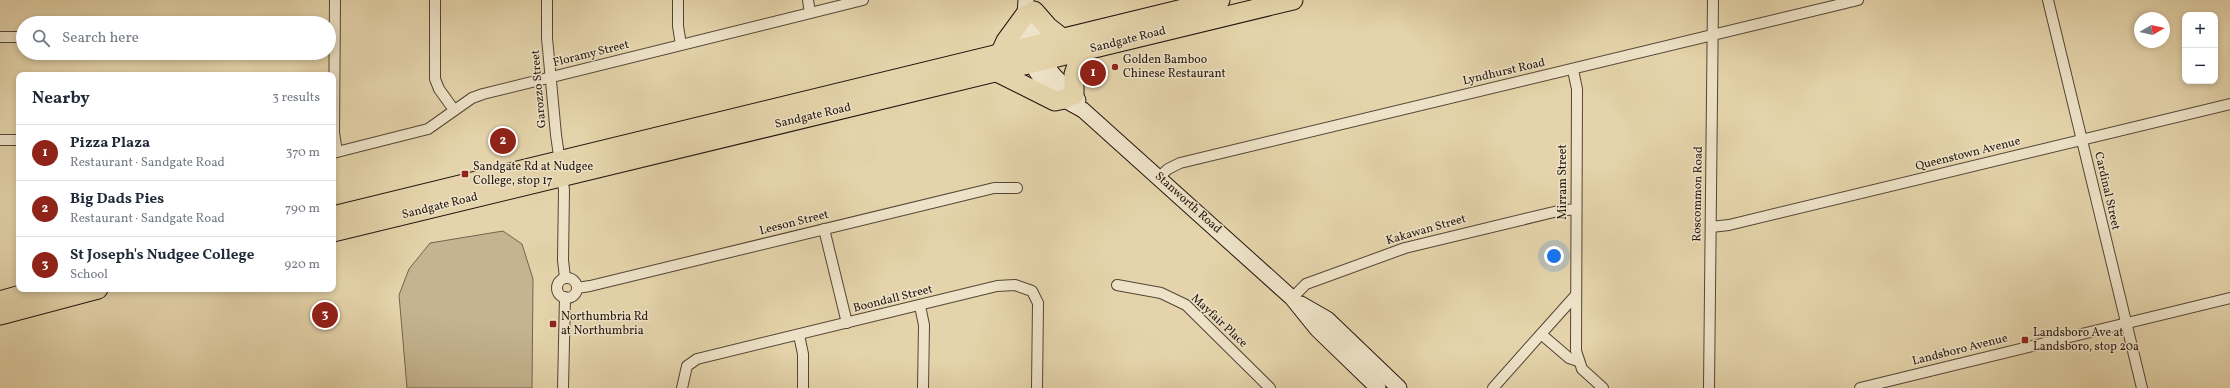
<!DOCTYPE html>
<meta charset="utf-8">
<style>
body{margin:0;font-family:Vollkorn,serif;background:#f6f6f7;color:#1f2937}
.controls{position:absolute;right:12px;top:12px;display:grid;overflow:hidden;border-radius:8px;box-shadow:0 2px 6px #0003}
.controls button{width:36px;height:36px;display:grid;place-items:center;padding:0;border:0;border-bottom:1px solid #e0e1e3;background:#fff;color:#1f2937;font:20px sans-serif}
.compass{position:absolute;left:2134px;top:12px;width:36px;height:36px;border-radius:50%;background:#fff;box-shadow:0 2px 6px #0003;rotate:81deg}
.you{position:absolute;left:1554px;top:256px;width:14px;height:14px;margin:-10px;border:3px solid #fff;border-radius:50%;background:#1a73e8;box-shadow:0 0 0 6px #1a73e833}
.badge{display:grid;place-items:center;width:26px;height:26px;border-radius:50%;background:#8f2418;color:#fff;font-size:13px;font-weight:700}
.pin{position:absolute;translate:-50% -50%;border:2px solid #fff;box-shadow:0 1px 4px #0006}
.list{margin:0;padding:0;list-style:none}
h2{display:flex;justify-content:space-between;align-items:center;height:52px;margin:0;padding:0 16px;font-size:17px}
h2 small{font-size:13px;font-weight:400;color:#747a83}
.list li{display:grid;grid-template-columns:26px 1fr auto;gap:12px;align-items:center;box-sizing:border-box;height:56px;padding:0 16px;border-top:1px solid #e0e1e3}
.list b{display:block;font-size:15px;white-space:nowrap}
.list p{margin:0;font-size:13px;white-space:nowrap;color:#747a83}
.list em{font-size:13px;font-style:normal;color:#747a83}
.icon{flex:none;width:22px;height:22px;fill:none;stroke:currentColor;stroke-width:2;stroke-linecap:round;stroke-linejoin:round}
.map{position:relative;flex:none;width:2230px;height:388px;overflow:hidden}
.search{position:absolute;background:#fff;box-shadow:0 2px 6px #0003;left:16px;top:16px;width:320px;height:44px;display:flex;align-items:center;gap:10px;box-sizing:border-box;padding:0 14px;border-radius:22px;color:#747a83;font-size:15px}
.panel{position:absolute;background:#fff;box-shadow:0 2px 6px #0003;left:16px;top:72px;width:320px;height:220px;border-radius:8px}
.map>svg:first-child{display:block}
</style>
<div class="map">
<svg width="2230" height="388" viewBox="0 0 2230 388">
<rect width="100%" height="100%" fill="#e5d4ab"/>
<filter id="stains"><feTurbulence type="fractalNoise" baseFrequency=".005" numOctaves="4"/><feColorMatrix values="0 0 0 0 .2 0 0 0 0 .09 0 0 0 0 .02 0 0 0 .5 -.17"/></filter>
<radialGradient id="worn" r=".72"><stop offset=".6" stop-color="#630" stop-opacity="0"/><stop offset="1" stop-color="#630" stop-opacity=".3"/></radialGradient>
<path fill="#c4b490" stroke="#74644f" d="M503 231 522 244 533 279 532 388H407L399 295 409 269 430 243Z"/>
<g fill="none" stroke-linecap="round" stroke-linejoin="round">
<defs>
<g id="street">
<path d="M335 0 334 133 337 152"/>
<path d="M435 0V79L439 89 454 110"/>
<path d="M547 0V38L556 135 564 190 563 260 565 278"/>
<path d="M678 0V26L681 45"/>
<path d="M808 0 810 13"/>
<path d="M2048 0 2142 388"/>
<path d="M0 37H23"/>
<path d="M1573 70 1577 89 1576 351 1582 369 1603 388"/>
<path d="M0 140H19"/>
<path d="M333 153 428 129 472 98 483 94 863 0"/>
<path d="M1159 177 1168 169 1180 163 1858 0"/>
<path d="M1711 227 1729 225 2230 104"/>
<path d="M824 229 847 323"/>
<circle cx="567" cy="288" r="10"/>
<path d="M1117 285 1161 293 1186 305 1270 388"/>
<path d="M577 288 590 286 994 188H1017"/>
<path d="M1575 296 1541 334 1569 358 1578 361"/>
<path d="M1292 298 1306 284 1405 248 1558 211 1576 209"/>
<path d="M920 306 924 325 923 388"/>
<path d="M799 335 803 354V388"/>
<path d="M563 388 565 297"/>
<path d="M682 388 687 366 697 359 997 286 1015 285 1032 291 1038 303 1037 388"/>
<path d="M1493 388 1541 334"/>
<path d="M1709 388 1713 0"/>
<path d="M1860 388 2230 298"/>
</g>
<g id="secondary">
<path d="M1026 0C1025 13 1024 27 1025 40 1029 73 1054 96 1083 110L1292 298 1317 329 1378 388"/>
<path d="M1034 10C1035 32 1038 56 1052 73 1060 83 1071 90 1078 100"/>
<path d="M1301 304 1327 319 1399 388"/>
</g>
<g id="highway">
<path d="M1034 11 1048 27 1062 38"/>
<path d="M1000 54 1006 41 1025 15"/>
<path d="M997 72 1055 101 1065 99"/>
<path d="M1074 95V74L1082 51"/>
<path d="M333 216 1220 0"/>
<path d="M333 232 1293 0"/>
<path d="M0 301 42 289"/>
<path d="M0 315 98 289"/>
</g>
</defs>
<use href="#street" stroke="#544535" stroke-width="12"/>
<use href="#secondary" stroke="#23150e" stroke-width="17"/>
<use href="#highway" stroke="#23150e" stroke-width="21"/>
<use href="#street" stroke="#eee3c8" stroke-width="10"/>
<use href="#secondary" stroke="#eee3c8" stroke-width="15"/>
<use href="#highway" stroke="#e5d4ab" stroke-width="19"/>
</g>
<g fill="#8f2418" stroke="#eee3c8" stroke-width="1.5">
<circle cx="1115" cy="67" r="4"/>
<rect x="461" y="170" width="8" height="8" rx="2"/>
<rect x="549" y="320" width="8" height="8" rx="2"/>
<rect x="2021" y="336" width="8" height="8" rx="2"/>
</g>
<g text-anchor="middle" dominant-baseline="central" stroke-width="3" stroke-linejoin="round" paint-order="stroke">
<g font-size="12" fill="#23150e" stroke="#eee3c8">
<text transform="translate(1128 40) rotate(-14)">Sandgate Road</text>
<text transform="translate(591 54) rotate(-14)">Floramy Street</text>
<text transform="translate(1504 72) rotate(-13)">Lyndhurst Road</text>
<text transform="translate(539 89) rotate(-95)">Garozzo Street</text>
<text transform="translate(813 116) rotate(-13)">Sandgate Road</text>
<text transform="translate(1968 154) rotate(-14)">Queenstown Avenue</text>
<text transform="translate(1563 182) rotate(-90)">Mirram Street</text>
<text transform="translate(2107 191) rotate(77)">Cardinal Street</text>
<text transform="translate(1698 194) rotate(-89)">Roscommon Road</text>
<text transform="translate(1188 203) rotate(42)">Stanworth Road</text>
<text transform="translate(440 206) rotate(-14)">Sandgate Road</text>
<text transform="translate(794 223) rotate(-14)">Leeson Street</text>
<text transform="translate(1426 230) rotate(-16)">Kakawan Street</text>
<text transform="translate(893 299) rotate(-14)">Boondall Street</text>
<text transform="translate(1219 321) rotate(43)">Mayfair Place</text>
<text transform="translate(1960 350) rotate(-14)">Landsboro Avenue</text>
</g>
<g font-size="12" fill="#23150e" stroke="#eee3c8" text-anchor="start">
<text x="1123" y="60">Golden Bamboo<tspan x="1123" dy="14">Chinese Restaurant</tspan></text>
<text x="473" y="167">Sandgate Rd at Nudgee<tspan x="473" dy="14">College, stop 17</tspan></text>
<text x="561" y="317">Northumbria Rd<tspan x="561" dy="14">at Northumbria</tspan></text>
<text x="2033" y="333">Landsboro Ave at<tspan x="2033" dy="14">Landsboro, stop 20a</tspan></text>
</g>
</g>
<rect width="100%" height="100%" filter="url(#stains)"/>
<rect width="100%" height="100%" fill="url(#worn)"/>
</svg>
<div class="controls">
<button>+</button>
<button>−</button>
</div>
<svg class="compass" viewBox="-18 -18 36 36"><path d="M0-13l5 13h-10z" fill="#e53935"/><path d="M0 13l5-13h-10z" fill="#747a83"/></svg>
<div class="you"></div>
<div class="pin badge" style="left:1093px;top:73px">1</div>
<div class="pin badge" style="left:503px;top:141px">2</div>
<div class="pin badge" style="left:325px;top:315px">3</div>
<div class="search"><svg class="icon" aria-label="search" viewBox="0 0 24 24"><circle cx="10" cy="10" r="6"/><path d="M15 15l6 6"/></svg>Search here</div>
<section class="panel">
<h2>Nearby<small>3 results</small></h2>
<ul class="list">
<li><span class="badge">1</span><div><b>Pizza Plaza</b><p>Restaurant · Sandgate Road</p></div><em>370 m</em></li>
<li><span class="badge">2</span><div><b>Big Dads Pies</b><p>Restaurant · Sandgate Road</p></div><em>790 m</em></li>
<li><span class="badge">3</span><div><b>St Joseph's Nudgee College</b><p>School</p></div><em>920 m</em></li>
</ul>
</section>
</div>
